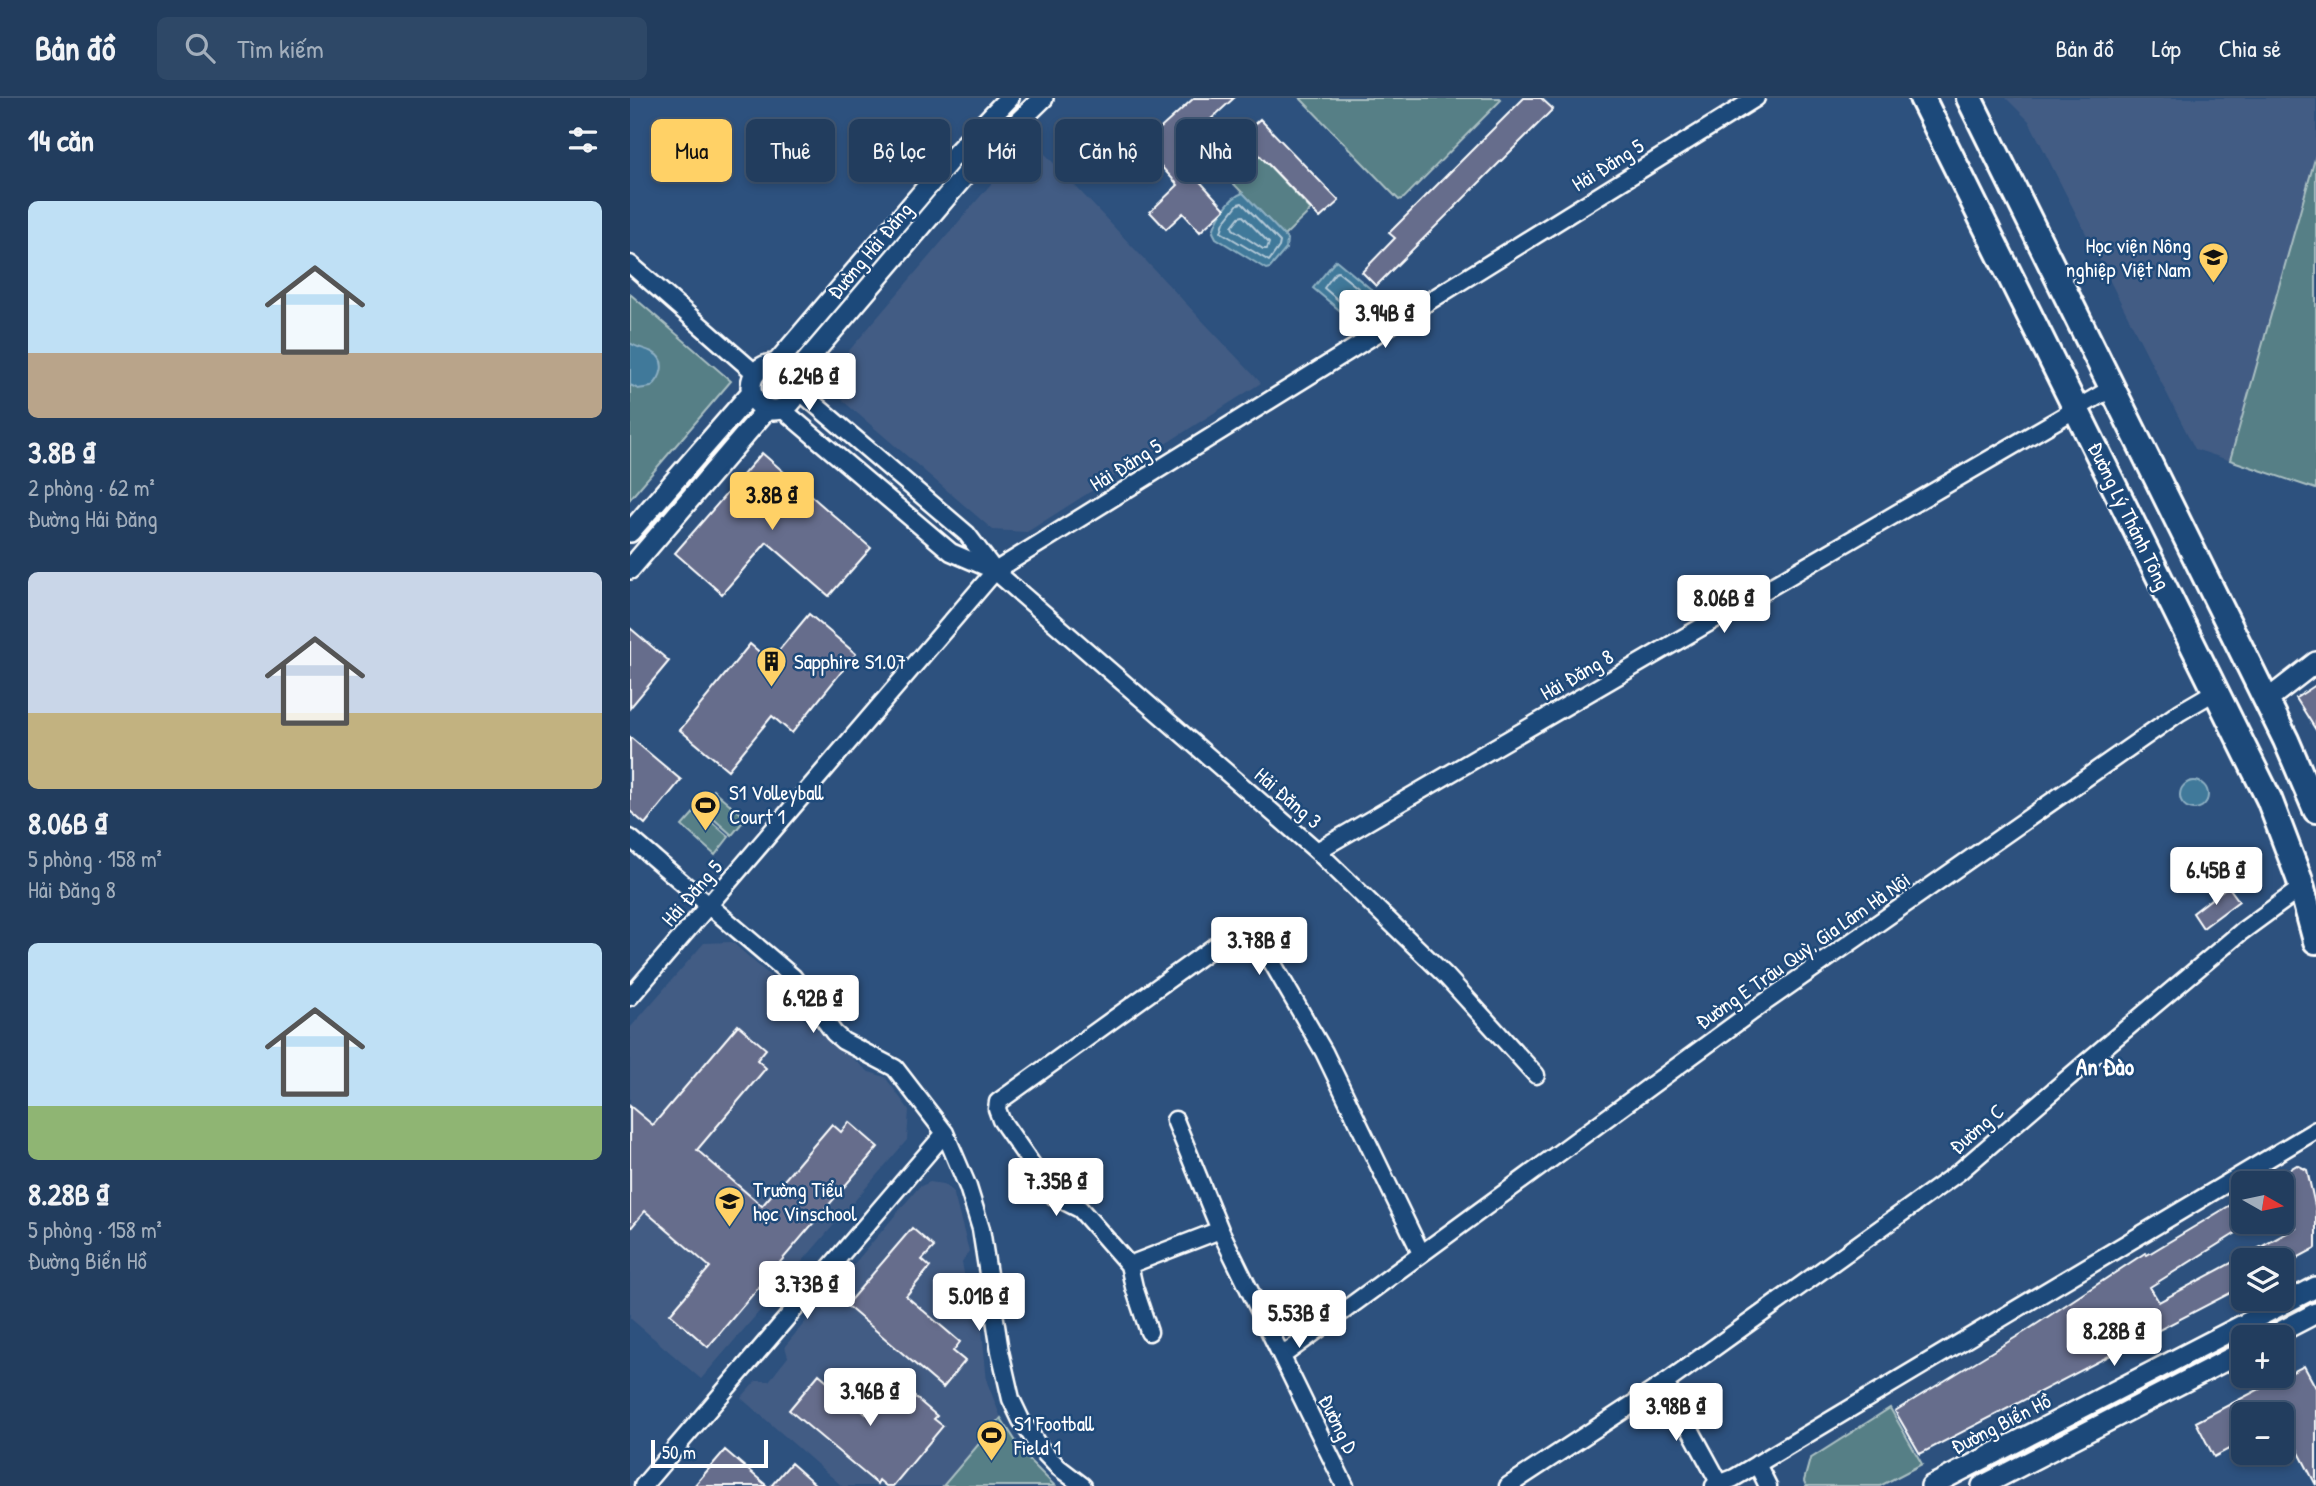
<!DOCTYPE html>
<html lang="vi">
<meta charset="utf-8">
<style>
body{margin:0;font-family:"Patrick Hand",sans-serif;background:#2e4867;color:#f1f3f6;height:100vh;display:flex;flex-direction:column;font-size:26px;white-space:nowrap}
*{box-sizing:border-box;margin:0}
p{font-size:23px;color:#a2aebc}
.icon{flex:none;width:38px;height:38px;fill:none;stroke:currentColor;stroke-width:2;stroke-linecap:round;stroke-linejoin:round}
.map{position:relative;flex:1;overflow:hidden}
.drawer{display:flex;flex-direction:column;background:#223d5e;width:630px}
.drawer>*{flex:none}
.guide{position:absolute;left:21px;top:21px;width:665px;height:63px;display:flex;gap:14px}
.needle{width:46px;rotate:99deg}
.tools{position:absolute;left:1601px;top:1073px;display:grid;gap:14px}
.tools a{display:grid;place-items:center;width:63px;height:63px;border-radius:10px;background:#223d5e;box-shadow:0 4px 10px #0003,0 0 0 2px #3f5673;font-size:35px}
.scale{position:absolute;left:21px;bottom:18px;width:117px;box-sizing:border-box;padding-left:7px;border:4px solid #fff;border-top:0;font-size:19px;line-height:24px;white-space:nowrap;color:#fff;-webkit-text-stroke:5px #1f4a7a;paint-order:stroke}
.price{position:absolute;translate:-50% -60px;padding:0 16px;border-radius:7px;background:#fff;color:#222;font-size:23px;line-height:46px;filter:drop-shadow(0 2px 4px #0008)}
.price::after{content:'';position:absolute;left:50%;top:42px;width:21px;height:16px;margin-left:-10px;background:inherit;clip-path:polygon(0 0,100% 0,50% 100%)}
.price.current{background:#ffd166;color:#111}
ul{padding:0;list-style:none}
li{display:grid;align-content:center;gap:14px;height:371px;padding:0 28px}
li span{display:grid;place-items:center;height:217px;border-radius:10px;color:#555}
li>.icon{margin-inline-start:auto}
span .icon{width:126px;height:126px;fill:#fffc;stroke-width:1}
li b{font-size:30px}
h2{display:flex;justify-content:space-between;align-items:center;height:84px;padding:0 28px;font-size:30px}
.chip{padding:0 24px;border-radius:10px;background:#223d5e;box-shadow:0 4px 10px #0003,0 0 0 2px #3f5673;font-size:24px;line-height:63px}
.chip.current{background:#ffd166;color:#111}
header{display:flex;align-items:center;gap:42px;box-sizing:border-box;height:98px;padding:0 35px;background:#223d5e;border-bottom:2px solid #3f5673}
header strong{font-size:33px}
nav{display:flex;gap:38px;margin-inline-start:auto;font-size:24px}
.search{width:490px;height:63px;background:#2e4867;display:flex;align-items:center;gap:18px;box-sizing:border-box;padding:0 24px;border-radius:10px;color:#a2aebc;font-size:26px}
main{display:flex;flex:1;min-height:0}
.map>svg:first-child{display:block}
.built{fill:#425c84}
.green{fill:#567f86;stroke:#aabfc2;stroke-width:2}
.water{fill:#41799a;stroke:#8dafc2;stroke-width:2}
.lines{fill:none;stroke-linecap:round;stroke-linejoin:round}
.shore{stroke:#b3c9d7;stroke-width:2}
.building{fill:#666d8c;stroke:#fff;stroke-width:2}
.minor-casing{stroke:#fff;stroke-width:21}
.tertiary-casing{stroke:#fff;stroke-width:24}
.primary-casing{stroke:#fff;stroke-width:30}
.minor{stroke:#1f4a7a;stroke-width:16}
.tertiary{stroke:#1f4a7a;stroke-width:19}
.primary{stroke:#1f4a7a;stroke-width:24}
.labels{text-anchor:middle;stroke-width:5;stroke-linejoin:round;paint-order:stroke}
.street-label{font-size:21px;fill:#fff;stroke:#1f4a7a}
.poi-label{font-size:21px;fill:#fff;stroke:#1f4a7a;text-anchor:start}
.neighbourhood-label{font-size:23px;font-weight:bold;fill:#fff;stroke:#1f4a7a}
</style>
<header>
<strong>Bản đồ</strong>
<div class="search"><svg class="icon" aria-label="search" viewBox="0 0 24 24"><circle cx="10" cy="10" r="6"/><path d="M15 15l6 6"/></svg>Tìm kiếm</div>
<nav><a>Bản đồ</a><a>Lớp</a><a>Chia sẻ</a></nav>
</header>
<main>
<section class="drawer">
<h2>14 căn<svg class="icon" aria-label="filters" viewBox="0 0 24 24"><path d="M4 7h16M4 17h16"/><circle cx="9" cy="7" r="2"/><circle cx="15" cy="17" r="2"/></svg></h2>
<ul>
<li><span style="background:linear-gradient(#bfe0f5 70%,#b9a48a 0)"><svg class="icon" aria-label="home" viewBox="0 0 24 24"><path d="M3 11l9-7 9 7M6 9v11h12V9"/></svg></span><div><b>3.8B ₫</b><p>2 phòng · 62 m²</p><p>Đường Hải Đăng</p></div></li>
<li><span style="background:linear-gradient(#c9d6e8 65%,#c2b280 0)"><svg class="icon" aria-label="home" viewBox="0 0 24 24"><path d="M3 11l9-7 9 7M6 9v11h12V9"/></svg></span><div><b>8.06B ₫</b><p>5 phòng · 158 m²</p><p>Hải Đăng 8</p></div></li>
<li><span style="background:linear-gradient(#bfe0f5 75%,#8fb573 0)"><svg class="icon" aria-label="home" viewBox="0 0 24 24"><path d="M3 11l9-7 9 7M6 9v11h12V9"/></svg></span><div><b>8.28B ₫</b><p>5 phòng · 158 m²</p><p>Đường Biển Hồ</p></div></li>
</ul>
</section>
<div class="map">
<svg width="1686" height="1388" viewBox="0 0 1686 1388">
<rect width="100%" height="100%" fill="#2d517e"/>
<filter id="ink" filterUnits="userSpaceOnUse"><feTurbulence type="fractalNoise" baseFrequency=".0143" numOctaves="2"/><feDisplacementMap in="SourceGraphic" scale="14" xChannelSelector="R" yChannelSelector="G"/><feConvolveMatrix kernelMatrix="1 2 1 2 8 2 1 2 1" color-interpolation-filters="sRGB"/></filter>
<g filter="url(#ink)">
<path class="built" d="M 1376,0 L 1686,0 L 1686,391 L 1565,351 L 1399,23 Z
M 400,40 L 631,285 L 397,434 L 363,432 L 213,303 L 206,268 Z
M 102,844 L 154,890 L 159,909 L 239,974 L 255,979 L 279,1012 L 277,1042 L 71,1281 L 0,1220 L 0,930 L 74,845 Z
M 300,1084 L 313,1086 L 323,1093 L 339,1153 L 332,1164 L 341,1215 L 351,1222 L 357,1284 L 371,1320 L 313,1388 L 212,1388 L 111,1300 L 126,1283 L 139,1283 L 158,1259 L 155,1248 L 289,1089 Z"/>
<path class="green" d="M 670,0 L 869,0 L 871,2 L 774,100 L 769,102 Z
M 1686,57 L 1686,391 L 1600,362 Z
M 630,58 L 681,112 L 654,138 L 603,85 Z
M 0,196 L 101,283 L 0,401 Z
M 83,692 L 116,720 L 102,737 L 69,708 Z
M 67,711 L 99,739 L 85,757 L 52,728 Z
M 1260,1310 L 1292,1366 L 1250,1388 L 1176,1388 L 1174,1383 L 1180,1361 Z
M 371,1320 L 396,1359 L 425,1388 L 313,1388 Z"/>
<path class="water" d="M 613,95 L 657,141 L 656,151 L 640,170 L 636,171 L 586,140 L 583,134 C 586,121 599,99 613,95 Z
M 706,162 L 749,198 L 726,226 L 683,190 Z
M 0,245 C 7,250 14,250 22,254 C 38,262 32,280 21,289 L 8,291 L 0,287 Z
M1550 697a14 14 0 1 1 28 0a14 14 0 1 1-28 0Z"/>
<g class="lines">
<path class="shore" d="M 612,105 L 650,144 L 649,149 L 639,163 L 591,134 L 594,124 L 608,106 Z
M 613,118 L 639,145 L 637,151 L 633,151 L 603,131 L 602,128 L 609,119 Z
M 708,174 L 738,198 L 726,215 L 722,214 L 694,190 L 705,175 Z"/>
</g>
<path class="building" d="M 564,0 L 604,0 L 544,55 L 595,111 L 570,134 L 553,115 L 536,131 L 520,114 L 548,87 L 512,47 Z
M 894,0 L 911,0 L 923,11 L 746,188 L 732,174 L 765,140 L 759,135 Z
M 630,21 L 709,103 L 690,120 L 611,38 Z
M 132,355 L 241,450 L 199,498 L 137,444 L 92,496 L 45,455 Z
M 179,516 L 226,556 L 162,635 L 142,618 L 98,672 L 50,632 L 120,546 L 140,563 Z
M 0,530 L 39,563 L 0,610 Z
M 1686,587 L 1686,632 L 1666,600 Z
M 0,639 L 51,682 L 15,726 L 0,713 Z
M 1598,788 L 1609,803 L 1573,830 L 1563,815 Z
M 108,927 L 136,951 L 127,962 L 136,970 L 67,1052 L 132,1108 L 202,1026 L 211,1034 L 219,1024 L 248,1049 L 78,1249 L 40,1216 L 80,1169 L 15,1113 L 0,1131 L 0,1008 L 23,1027 Z
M 1667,1067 L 1677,1072 L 1686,1112 L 1686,1150 L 1652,1168 L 1652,1162 L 1614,1162 L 1614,1188 L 1290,1356 L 1265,1313 L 1396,1233 L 1515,1155 L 1517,1157 L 1614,1099 L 1614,1130 L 1520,1189 L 1529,1204 L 1666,1130 L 1652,1107 L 1652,1085 L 1636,1085 Z
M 282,1130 L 304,1149 L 292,1162 L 300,1169 L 276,1198 L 330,1244 L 323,1253 L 335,1263 L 313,1290 L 216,1207 Z
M 1674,1268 L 1686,1290 L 1686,1387 L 1652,1322 L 1652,1316 L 1614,1316 L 1614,1343 L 1584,1359 L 1566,1324 Z
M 189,1276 L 236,1316 L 265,1282 L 307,1318 L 304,1321 L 313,1328 L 263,1388 L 256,1388 L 249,1382 L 247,1386 L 159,1312 Z
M 95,1352 L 137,1388 L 64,1388 Z
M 161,1365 L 187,1388 L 141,1388 Z"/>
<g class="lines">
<defs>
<path id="minor" d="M 0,166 L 125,275
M 167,291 L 337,436 L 365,473 L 687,753 L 816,878 L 906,977
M 152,311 L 321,454 L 363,472
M 0,740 L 163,879 L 204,935 L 213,943 L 265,970 L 315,1035 L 338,1089 L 351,1131 L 370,1253 L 381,1301 L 391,1322 L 410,1350 L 428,1369 L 453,1388
M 687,753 L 1482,290
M 0,899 L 365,473 L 1126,0
M 545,1022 L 590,1132 L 715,1388
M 499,1167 L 590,1132
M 519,1234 L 504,1189 L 499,1167 L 450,1111 L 424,1098 L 371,1022 L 367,1011 L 368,1004 L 592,843 C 604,835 611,831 625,835 L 694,954 L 791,1155
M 652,1258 L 1131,907 L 1550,614 L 1586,593
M 1035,1285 L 1090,1386
M 1127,1366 L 1138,1388
M 13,1388 L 315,1035
M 878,1388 L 1035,1285 L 1329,1074 L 1459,962 L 1611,834 L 1671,790
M 1084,1388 L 1104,1380 L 1686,1032"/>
<path id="tertiary" d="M121 289a23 23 0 1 1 46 0a23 23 0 1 1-46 0Z
M 146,266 L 320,62 L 379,0
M 164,278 L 341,70 L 413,0
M 0,434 L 121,295
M 0,471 L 137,311
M 1637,602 L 1686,564
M 1640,1239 L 1686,1215
M 1301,1388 L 1686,1189
M 1352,1388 L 1614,1253"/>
<path id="primary" d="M 1292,0 L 1639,701 L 1669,780 L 1686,843
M 1339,0 L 1656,642 L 1686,712"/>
</defs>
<use href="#minor" class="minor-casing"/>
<use href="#tertiary" class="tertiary-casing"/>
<use href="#primary" class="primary-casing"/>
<use href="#minor" class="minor"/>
<use href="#tertiary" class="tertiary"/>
<use href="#primary" class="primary"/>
</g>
</g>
<defs>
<symbol id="university-pin" viewBox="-11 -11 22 30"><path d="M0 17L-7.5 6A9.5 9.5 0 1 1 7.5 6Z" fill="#ffd166" stroke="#1f4a7a"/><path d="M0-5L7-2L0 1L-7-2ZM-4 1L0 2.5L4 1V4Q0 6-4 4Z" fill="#111"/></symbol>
<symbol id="building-pin" viewBox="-11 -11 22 30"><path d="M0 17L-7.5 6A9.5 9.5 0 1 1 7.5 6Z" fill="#ffd166" stroke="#1f4a7a"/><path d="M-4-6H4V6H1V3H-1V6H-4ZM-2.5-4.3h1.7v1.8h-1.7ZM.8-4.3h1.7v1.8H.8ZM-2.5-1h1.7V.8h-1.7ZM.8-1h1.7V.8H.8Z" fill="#111"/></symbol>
<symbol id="stadium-pin" viewBox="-11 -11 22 30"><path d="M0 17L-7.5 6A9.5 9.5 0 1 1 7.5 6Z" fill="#ffd166" stroke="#1f4a7a"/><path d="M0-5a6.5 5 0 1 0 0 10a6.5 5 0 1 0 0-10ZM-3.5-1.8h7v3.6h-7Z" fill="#111"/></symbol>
<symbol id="school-pin" viewBox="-11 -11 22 30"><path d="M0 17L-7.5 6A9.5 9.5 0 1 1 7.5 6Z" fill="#ffd166" stroke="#1f4a7a"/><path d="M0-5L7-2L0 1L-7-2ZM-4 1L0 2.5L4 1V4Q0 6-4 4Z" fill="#111"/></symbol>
</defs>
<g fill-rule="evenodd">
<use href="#university-pin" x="1566" y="142" width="35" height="47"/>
<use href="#building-pin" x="124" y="546" width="35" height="47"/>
<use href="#stadium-pin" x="58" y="690" width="35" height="47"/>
<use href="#school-pin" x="82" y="1086" width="35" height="47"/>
<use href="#stadium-pin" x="344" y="1320" width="35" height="47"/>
</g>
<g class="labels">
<g class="street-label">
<text transform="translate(978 67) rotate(-32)" y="7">Hải Đăng 5</text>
<text transform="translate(240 153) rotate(-50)" y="7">Đường Hải Đăng</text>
<text transform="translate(496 367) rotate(-32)" y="7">Hải Đăng 5</text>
<text transform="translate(1499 418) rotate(64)" y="7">Đường Lý Thánh Tông</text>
<text transform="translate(947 577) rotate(-30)" y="7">Hải Đăng 8</text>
<text transform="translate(658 700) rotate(41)" y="7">Hải Đăng 3</text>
<text transform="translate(62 795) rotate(-49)" y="7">Hải Đăng 5</text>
<text transform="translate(1173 853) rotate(-35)" y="7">Đường E Trâu Quỳ, Gia Lâm Hà Nội</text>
<text transform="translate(1347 1031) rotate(-41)" y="7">Đường C</text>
<text transform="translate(708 1326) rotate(64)" y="7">Đường D</text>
<text transform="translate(1371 1326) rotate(-27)" y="7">Đường Biển Hồ</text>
</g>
<g class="poi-label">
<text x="1561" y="155" text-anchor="end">Học viện Nông<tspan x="1561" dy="24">nghiệp Việt Nam</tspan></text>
<text x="164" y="571">Sapphire S1.07</text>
<text x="99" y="702">S1 Volleyball<tspan x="99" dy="24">Court 1</tspan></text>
<text x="123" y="1099">Trường Tiểu<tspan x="123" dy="24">học Vinschool</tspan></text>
<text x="384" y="1333">S1 Football<tspan x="384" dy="24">Field 1</tspan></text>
</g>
<g class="neighbourhood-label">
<text x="1475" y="977">An Đào</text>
</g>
</g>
</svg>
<div class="tools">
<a><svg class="needle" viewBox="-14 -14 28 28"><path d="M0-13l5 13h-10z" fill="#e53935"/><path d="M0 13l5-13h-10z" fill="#a2aebc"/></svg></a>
<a><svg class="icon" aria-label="layers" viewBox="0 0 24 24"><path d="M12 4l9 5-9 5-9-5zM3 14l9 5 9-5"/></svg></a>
<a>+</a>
<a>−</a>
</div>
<div class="scale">50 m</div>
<b class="price" style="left:755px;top:252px">3.94B ₫</b>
<b class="price" style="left:179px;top:315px">6.24B ₫</b>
<b class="price current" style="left:142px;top:434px">3.8B ₫</b>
<b class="price" style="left:1094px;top:537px">8.06B ₫</b>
<b class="price" style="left:1586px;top:809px">6.45B ₫</b>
<b class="price" style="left:629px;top:879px">3.78B ₫</b>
<b class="price" style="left:183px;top:937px">6.92B ₫</b>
<b class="price" style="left:426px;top:1120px">7.35B ₫</b>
<b class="price" style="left:177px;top:1223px">3.73B ₫</b>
<b class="price" style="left:349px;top:1235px">5.01B ₫</b>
<b class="price" style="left:669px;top:1252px">5.53B ₫</b>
<b class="price" style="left:1484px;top:1270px">8.28B ₫</b>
<b class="price" style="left:240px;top:1330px">3.96B ₫</b>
<b class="price" style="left:1046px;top:1345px">3.98B ₫</b>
<div class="guide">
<a class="chip current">Mua</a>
<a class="chip">Thuê</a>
<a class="chip">Bộ lọc</a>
<a class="chip">Mới</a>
<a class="chip">Căn hộ</a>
<a class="chip">Nhà</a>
</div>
</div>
</main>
